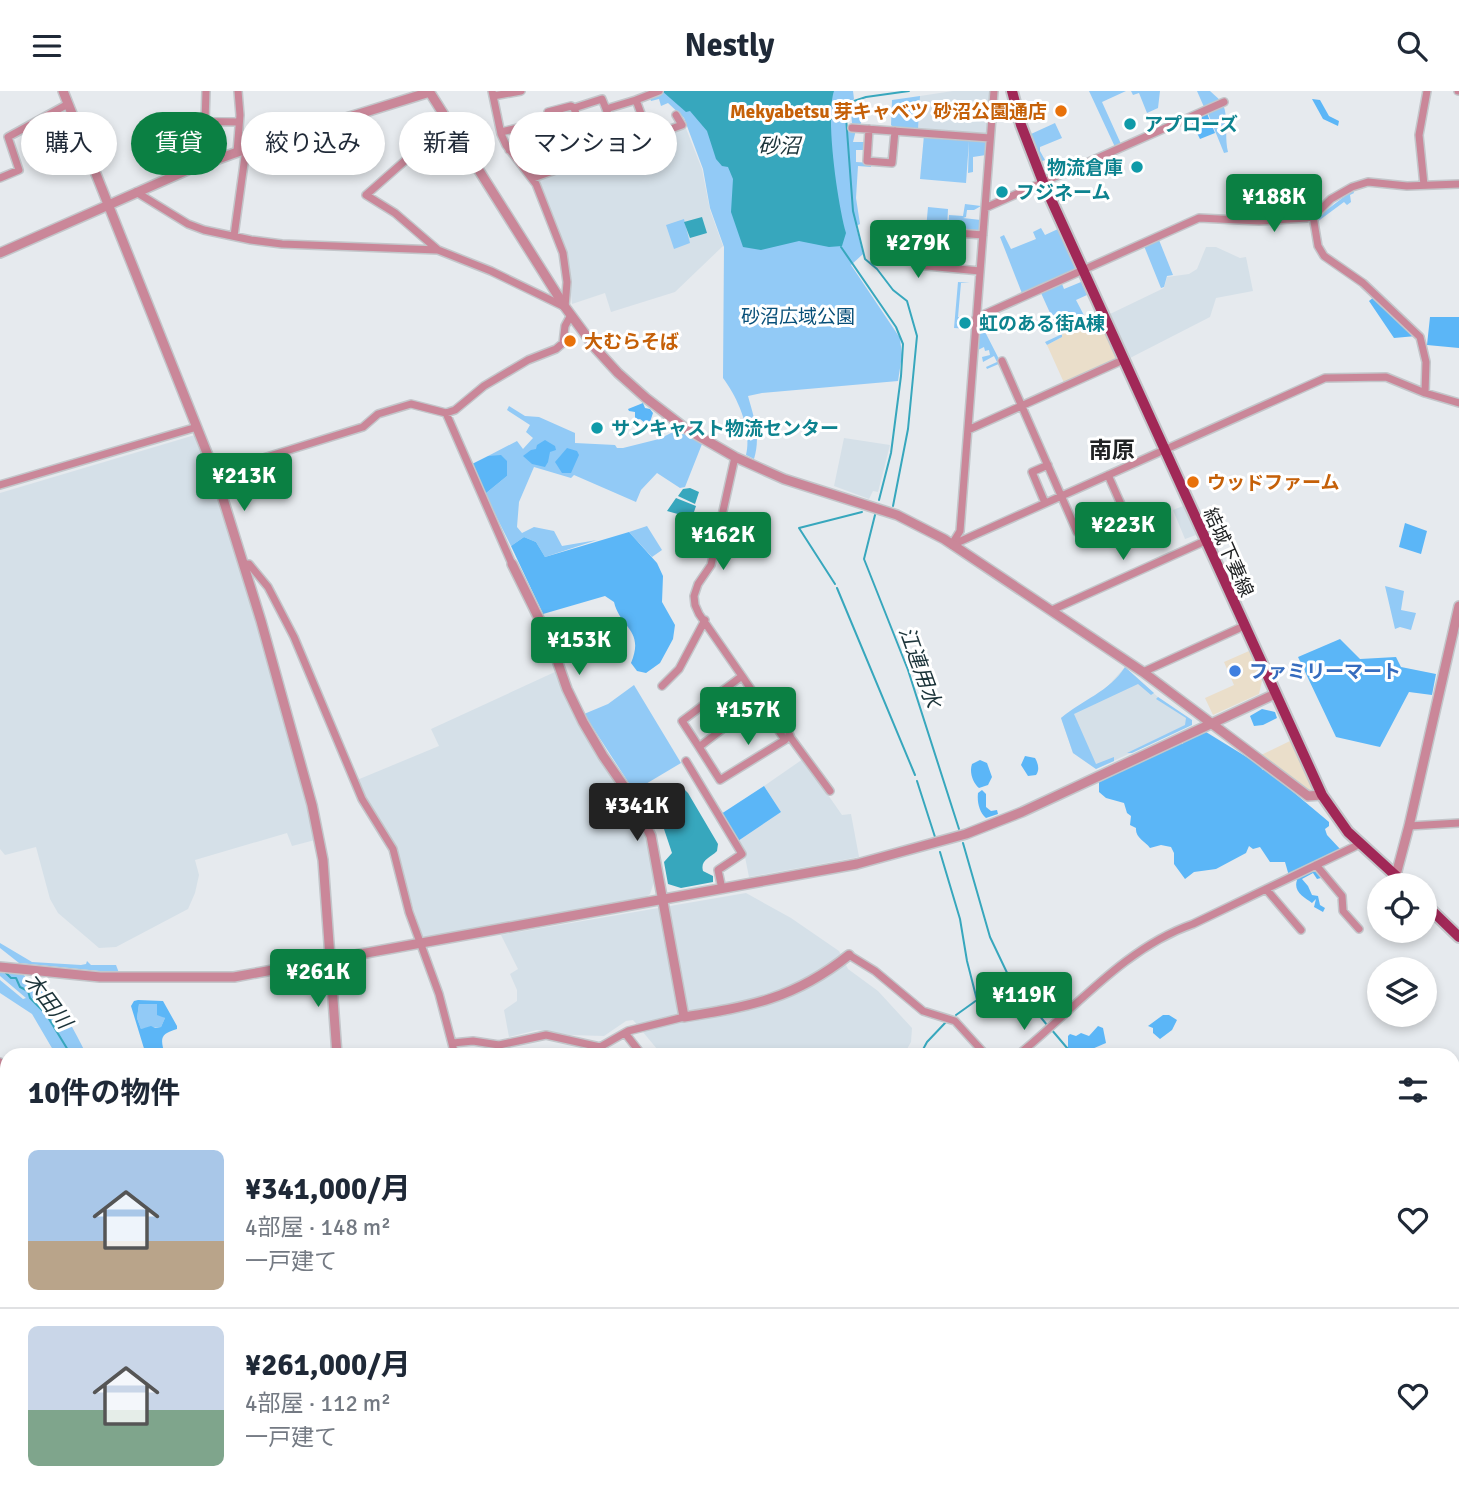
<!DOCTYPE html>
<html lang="ja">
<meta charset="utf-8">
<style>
body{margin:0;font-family:Signika,"Noto Sans JP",sans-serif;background:#f2f2f3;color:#1f2937;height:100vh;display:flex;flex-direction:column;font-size:26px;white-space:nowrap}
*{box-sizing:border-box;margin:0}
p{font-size:23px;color:#747a83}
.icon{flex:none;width:38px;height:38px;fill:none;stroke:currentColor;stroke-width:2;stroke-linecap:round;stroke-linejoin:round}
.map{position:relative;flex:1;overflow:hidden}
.side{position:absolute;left:0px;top:957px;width:1460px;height:450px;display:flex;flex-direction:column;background:#fff;border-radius:21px 21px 0 0;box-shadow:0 4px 10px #0003}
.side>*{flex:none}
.top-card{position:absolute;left:21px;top:21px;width:700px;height:63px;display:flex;gap:14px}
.controls{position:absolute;left:1367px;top:782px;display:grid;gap:14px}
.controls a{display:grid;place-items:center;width:70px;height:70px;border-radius:50%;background:#fff;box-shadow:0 4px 10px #0003;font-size:35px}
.price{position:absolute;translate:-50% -60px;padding:0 16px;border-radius:7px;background:#0b8043;color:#fff;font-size:23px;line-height:46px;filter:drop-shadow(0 2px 4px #0008)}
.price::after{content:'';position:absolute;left:50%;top:42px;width:21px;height:16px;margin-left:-10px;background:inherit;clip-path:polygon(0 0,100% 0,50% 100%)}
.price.current{background:#222;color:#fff}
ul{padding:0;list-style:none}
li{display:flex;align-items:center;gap:21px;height:175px;padding:0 28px}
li+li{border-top:2px solid #e0e1e3}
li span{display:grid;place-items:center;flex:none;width:196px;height:140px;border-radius:10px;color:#555}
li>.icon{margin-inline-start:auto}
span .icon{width:84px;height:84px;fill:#fffc;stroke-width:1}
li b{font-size:30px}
h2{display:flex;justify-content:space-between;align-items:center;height:84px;padding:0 28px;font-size:30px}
.chip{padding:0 24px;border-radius:32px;background:#fff;box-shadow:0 4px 10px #0003;font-size:24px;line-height:63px}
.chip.current{background:#0b8043;color:#fff}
header{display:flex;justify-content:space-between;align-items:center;height:91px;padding:0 28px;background:#fff;font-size:32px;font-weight:700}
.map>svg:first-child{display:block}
.commercial{fill:#eadeca}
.built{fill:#d5e0e8}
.green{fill:#92caf6}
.forest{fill:#5bb6f7;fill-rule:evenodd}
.water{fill:#37a7bd}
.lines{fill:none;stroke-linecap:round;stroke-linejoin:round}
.stream{stroke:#37a7bd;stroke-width:2}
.minor-casing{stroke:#c3c6ca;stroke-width:10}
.tertiary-casing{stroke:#c3c6ca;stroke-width:12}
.primary-casing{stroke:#c3c6ca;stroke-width:14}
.minor{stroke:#ca8799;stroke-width:7}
.tertiary{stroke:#ca8799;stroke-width:9}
.primary{stroke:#a12857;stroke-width:10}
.food-dot{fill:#e8710a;stroke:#fff;stroke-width:2.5}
.culture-dot{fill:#0f9aa8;stroke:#fff;stroke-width:2.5}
.shop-dot{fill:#3f7fe0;stroke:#fff;stroke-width:2.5}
.labels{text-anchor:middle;stroke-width:6;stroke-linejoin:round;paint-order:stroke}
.food-label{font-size:19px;font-weight:bold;fill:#c56008;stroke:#fff;text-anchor:start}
.culture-label{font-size:19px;font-weight:bold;fill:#0d838f;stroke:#fff;text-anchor:start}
.park-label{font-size:19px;fill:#074f79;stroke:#fff}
.street-label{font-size:19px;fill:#212324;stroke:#fff}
.shop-label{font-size:19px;font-weight:bold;fill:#366cbe;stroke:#fff;text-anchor:start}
.water-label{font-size:21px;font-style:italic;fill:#1b3339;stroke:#fff}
.quarter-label{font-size:23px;font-weight:bold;fill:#212324;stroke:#fff}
</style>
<header><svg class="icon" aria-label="menu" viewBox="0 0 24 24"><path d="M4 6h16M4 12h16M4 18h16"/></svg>Nestly<svg class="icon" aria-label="search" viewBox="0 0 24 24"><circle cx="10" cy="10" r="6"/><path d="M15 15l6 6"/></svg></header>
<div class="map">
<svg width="1459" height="1406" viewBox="0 0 1459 1406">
<rect width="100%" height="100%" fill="#e6eaee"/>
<path class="commercial" d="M 1099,227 L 1118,270 L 1065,294 L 1047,254 L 1062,246 L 1062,243 Z
M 1249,560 L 1262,590 L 1259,603 L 1213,624 L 1205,607 L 1234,594 L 1224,571 Z
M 1290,650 L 1311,694 L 1311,699 L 1304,699 L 1261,664 Z"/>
<path class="built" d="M 953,0 L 992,0 L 987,44 L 918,39 L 920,5 Z
M 685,35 L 702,78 L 710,119 L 723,155 L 675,201 L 611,221 L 605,202 L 572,213 L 568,178 L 537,88 Z
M 1206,156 L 1216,156 L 1240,167 L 1246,166 L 1253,200 L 1216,207 L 1210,226 L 1130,267 L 1110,223 L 1164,197 L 1167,186 L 1189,183 L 1197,178 Z
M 195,344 L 226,426 L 250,508 L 312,732 L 315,749 L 292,755 L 287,742 L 195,769 L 199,784 L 195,802 L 188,818 L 116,856 L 99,857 L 58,822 L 50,808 L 36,756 L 5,764 L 0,758 L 0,402 Z
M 844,347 L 890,354 L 878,401 L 873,400 L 869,408 L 834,395 Z
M 1183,415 L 1196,444 L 1185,448 L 1173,419 Z
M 1125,576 L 1158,606 L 1188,627 L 1187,636 L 1096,678 L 1073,662 L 1061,627 L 1107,596 Z
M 557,580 L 580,635 L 637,724 L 647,753 L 654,791 L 650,803 L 639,811 L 424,846 L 422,844 L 402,782 L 398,763 L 363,703 L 357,689 L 439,655 L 431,638 Z
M 803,668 L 842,724 L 851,723 L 859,766 L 749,786 L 744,761 L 738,750 L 781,721 L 764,695 Z
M 746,802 L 791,827 L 839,860 L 848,878 L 878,900 L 912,937 L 911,951 L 904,963 L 662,964 L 633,929 L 626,930 L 604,945 L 570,944 L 537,939 L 509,946 L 504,919 L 517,910 L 517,899 L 510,883 L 518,878 L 501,844 Z"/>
<path class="green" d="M 657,0 L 853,0 L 854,8 C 841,22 847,36 848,54 L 848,38 L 856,39 L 853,51 L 866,51 L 865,59 L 856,59 L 856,71 L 871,72 L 871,76 L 858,75 L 856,107 L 860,133 L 856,135 L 863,163 L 851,174 L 900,247 L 902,264 L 898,290 L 762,302 L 748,305 C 754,327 761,345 754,368 L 746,364 C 752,339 738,307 723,287 L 724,156 L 710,117 L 703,78 L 684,27 L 668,12 L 661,15 L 659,8 L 651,10 L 649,5 L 660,5 Z
M 1089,0 L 1126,0 L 1102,11 L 1121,53 L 1115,56 Z
M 1131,0 L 1160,0 L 1158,17 L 1147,22 L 1139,2 L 1133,4 Z
M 1197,0 L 1210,0 L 1221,10 L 1204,16 Z
M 920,5 L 918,39 L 894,37 L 891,34 L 892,9 Z
M 862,13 L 865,30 L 861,31 L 860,36 L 852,33 L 851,17 Z
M 1223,13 C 1229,28 1224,45 1228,61 L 1224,62 L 1207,20 Z
M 1055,32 L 1062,47 L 1040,56 L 1040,60 L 1045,69 L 1040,71 L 1031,43 Z
M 924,44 L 987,47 L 986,64 L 973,66 L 973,81 L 968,82 L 969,50 L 966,92 L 920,88 Z
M 582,45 L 585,55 L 571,59 L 569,54 L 570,63 L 534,69 L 533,74 L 529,76 L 530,78 L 525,73 L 531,69 L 521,69 L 514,59 L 567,46 L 568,50 Z
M 1353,99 L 1354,102 L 1350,104 L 1351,111 L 1347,114 L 1344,111 L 1317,131 L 1316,127 Z
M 965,113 L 981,115 L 974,119 L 967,119 L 966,126 L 963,127 L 981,129 L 980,142 L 948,140 L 949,124 L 963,125 Z
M 928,116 L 948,118 L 947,139 L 926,138 Z
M 684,128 L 690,152 L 674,158 L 666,134 Z
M 1041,137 L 1045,144 L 1058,138 L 1078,181 L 1023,205 L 1000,146 L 1004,144 L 1011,158 L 1036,148 L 1033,141 Z
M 1159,149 L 1173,184 L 1167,185 L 1164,196 L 1161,197 L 1144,155 Z
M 958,191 L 970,192 L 961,192 L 958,226 L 974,228 L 971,238 L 954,237 Z
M 1081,191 L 1087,204 L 1076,209 L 1088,232 L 1062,243 L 1062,246 L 1047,254 L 1045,251 L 1060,244 L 1041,202 L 1062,193 L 1064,198 Z
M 979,229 L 1001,272 L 987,278 L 986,276 L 997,271 L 994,265 L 983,271 L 982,266 L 990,264 L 989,259 L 985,260 L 984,256 L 976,260 Z
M 509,315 L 525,325 L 539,326 L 575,342 L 575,352 L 615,354 L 617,357 L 623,357 L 659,348 L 679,338 L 702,353 L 685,396 L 680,397 L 657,382 L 641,399 L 636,411 L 574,384 L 571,387 L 534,376 L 519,411 L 517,436 L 522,442 L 534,436 L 554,440 L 562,455 L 597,449 L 545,466 L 536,451 L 524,446 L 511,455 L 485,403 L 507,385 L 501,365 L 488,365 L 517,350 L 523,358 L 533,347 L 526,341 L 530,334 L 507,319 Z
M 647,435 L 662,459 L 652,466 L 629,441 Z
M 1385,495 L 1404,500 L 1401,519 L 1416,522 L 1411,539 L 1400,536 L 1395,538 Z
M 1125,576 L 1154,602 L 1151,604 L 1138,593 L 1074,623 L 1096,673 L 1114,666 L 1114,670 L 1096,678 L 1073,662 L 1061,627 C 1082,609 1109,601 1125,576 Z
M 634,594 L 681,672 L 634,700 L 584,623 L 608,613 Z
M 1158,606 L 1192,629 L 1192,634 L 1132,662 L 1127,662 L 1185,634 L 1186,627 L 1156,608 Z
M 0,852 L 32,871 L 81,874 L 86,873 L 87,870 L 91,874 L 116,874 L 119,882 L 19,872 L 0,857 Z
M 0,881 L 24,884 L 34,899 L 33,893 L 36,892 C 58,902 75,943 87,964 L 56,964 L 32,923 L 0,902 L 0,889 L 23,908 L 26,907 L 0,885 Z
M 139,913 L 157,913 L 160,924 L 165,927 L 161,936 L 141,938 L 137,927 Z
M 75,1400 L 123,1400 L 124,1406 L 79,1406 Z"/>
<path class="forest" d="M 1312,8 L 1320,9 L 1329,25 L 1339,30 L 1338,35 L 1323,28 Z
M 1206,20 L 1215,42 L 1200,48 L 1190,28 Z
M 1374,206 L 1416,245 L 1394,247 L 1369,210 Z
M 1430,226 L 1459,226 L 1459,257 L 1427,254 Z
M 643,312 L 645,317 L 650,318 L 653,322 L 650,331 L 645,332 L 640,328 L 635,329 L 635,321 L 629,320 L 628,318 Z
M 545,349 L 555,355 L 556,359 L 550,361 L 548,371 L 545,376 L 532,373 L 523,365 L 531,359 L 536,358 L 537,354 Z
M 567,357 L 577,360 L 579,364 L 571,382 L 562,382 L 555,371 Z
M 501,364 L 507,370 L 507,385 L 485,403 L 472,373 L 488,365 Z
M 1405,432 L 1427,440 L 1421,463 L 1399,456 Z
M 629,441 L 657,472 L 663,485 L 662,511 L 675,534 L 673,548 L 660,572 L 646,582 L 637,580 L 631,572 C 645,539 620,537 614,511 L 605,505 L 543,523 L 511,455 L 524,446 L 536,451 L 545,466 Z
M 1340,548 L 1360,568 L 1396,566 L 1401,576 L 1436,583 L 1432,604 L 1409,601 L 1380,656 L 1336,646 L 1298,566 Z
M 1262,618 L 1275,621 L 1277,627 L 1263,634 L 1254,635 L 1250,625 Z
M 1206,641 L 1258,673 L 1263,679 L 1267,679 L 1329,731 L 1329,735 L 1325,738 L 1327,744 L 1341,759 L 1322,772 L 1321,787 L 1317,788 L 1313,782 L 1302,788 L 1308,795 L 1312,804 L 1318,805 L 1320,814 L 1325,817 L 1323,821 L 1314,816 L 1316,808 L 1312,812 C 1304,806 1293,801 1297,789 L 1289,785 L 1285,771 L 1270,771 L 1260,756 L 1253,758 L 1249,755 L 1246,762 L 1216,778 L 1194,781 L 1185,788 L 1174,773 L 1174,762 L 1171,756 L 1161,754 L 1150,757 C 1145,750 1135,747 1136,737 L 1130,734 L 1131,725 L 1127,722 L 1124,712 L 1106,707 L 1099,701 L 1099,689 L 1138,669 L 1150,667 L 1151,664 L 1160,662 L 1161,658 L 1177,652 L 1183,653 L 1182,650 Z
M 1025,665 L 1035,667 C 1038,672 1040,679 1036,684 L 1028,685 L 1021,674 Z
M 980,669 L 987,672 L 992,686 L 988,694 L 979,697 C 973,692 969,681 972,673 Z
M 764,695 L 781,721 L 738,750 L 721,723 Z
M 982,699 L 986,703 L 986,716 L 991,720 L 997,719 L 998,723 L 986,727 C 979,721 977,711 978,702 Z
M 138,909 L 163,910 L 177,935 L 177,938 C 160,943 160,947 165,964 L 146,964 L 131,915 L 134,910 ZM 139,913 L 157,913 L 157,924 L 165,927 L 161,936 L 155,937 L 151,935 L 141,938 L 137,927 Z
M 1163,924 L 1169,924 L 1177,929 L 1172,939 L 1160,948 L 1153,942 L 1153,937 L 1148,935 Z
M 1098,935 L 1103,937 L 1106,952 C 1097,955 1083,964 1076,964 L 1074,960 L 1070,962 L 1068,960 L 1068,945 L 1070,943 L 1076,945 L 1081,942 L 1089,945 Z
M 3,1317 L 7,1331 L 7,1400 L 49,1400 L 51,1406 L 0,1406 L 0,1318 Z
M 1065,1400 L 1094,1400 L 1094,1406 L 1062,1406 Z"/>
<path class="water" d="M 662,0 L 834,0 C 825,27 838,114 846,142 L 842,155 L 829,156 L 799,150 L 761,159 L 743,156 L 731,121 L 733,88 L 728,76 L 722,75 L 716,68 L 707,40 L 690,20 L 686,21 Z
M 702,126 L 707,142 L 690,147 L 684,131 Z
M 690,397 L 699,401 L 695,413 L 678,405 L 683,398 Z
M 676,407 L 696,415 L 692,427 L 667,420 Z
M 676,696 L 682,696 L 688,702 L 718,753 L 717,760 C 710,767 700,769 703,780 L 713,785 L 713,791 L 681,797 L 668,793 L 664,771 L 672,762 L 656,714 L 659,708 Z"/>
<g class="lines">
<path class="stream" d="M 846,26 L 853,120 L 865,168 L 877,178 L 893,199 L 907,210 L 917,245 L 908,338 L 893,415
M 844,27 L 846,26 L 847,17 L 854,10 L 866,6 L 909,0
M 832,28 L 836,28
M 841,156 L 896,236 L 903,253 L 901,285 L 891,362 L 879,409
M 875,424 L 864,468 L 908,579 L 959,738
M 835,493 L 799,437 L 862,421
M 837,497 L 915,684
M 917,690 L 935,746
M 963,752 L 990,846 L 1010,888 L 1047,934
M 940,761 L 960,828 L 967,870 L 977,909 L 956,924
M 5,881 L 11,887 L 16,887 L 20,896 L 28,900 L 30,907 L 46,923 L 71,964
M 1051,938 L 1073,964
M 920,964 L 927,951 L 946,931
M 201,1400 L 202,1406
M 648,1400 L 653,1406
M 1388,1400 L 1392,1406"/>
<defs>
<path id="minor" d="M 1458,0 L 1459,0
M 493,5 L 521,0
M 574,17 L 591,66
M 550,29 L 548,21 L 571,15 L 574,17 L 602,8 L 606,18
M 177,30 L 239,31
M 205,31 L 206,0
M 852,37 L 990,47
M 869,38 L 867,70 L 892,72 L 895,40
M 501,41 L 562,26
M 649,45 L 636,9 L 659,0
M 620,56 L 606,18 L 636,9
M 509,59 L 561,45
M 237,61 L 240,24 L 238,0
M 0,87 L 19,79 L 8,46 L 68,13
M 533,87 L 682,34 L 676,24
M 1424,94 L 1419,44 L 1427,0
M 136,101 L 188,133 L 204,139 L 251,149 L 282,153 L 438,159 L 491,180 L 565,216 L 567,191 L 563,162 L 536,93 L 506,54 L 501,43 L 492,0
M 985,117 L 1224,11
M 1313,125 L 1318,155 L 1324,165 L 1363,192 L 1420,246 L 1426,271 L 1425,302
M 234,145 L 246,58
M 438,159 L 395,122 L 366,104 L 449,31
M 980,180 L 916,174 L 918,139 L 983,144
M 976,227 L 1199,127 L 1259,130 L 1307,127 L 1319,120 L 1331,108 L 1352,96 L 1368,91 L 1407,95 L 1459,93
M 1002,270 L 1077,441
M 446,322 L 512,473
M 968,339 L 1123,269
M 735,366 L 711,474 L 698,493 L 694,505 L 695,514 L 699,523 L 742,585
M 215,382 L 363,336 L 378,323 L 411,313 L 446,322 L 455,319 L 484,295 L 528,269 L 556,258 L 563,252 L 565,235 L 571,224
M 1108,384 L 1128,429
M 0,394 L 197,336
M 1045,412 L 1032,381 L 1048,374
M 952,453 L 960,440 L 994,0
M 952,454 L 1325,287 L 1386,286 L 1425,302 L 1459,312
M 245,473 L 249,473 L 268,496 L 294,546 L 362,708 L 393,758 L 409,821 L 439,903 L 455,964
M 1052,519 L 1205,450
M 1143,581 L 1244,535
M 742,585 L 759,610 L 699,656 L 682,630 Z
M 662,595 L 679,578 L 705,529
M 776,636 L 786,635 L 791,647 L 830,700
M 699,656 L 720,689 L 785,649 L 759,610
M 686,670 L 742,763 L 718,779 L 722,798
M 1409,735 L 1459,732
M 1316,774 L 1342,805 L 1343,820 L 1359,838
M 1266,798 L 1301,839
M 849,864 L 875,880 L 923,920 L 955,930 L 986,964
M 625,942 L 642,964
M 453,952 L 473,950 L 499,954 L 546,944 L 600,956 L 628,940 L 684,926
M 1018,964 C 1074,919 1124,857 1193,833 L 1360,753
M 0,971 L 7,975
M 0,1193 L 7,1210
M 0,1314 L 7,1312
M 125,1400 L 126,1406
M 546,1400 L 548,1406
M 950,1400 L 951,1406
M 1205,1400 L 1208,1406
M 1259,1400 L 1265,1406
M 312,1406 L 312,1400
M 385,1406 L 395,1400
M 723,1406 L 728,1400
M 969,1406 L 990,1400"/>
<path id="tertiary" d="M 63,0 L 215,382 L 261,530 L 312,714 L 323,769 L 337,964
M 429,0 L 565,216 L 596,258 L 618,282 L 646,307 L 685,337 L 735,366 L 784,388 L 897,424 L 944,448 L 1143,581 L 1308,705 L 1322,704
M 0,162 L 190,78 L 246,58 L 430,1
M 512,473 L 551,552 L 567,598 L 583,631 L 603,665 L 632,707 L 651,745 L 684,926 C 751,915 794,908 849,864
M 1394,784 L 1397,780 L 1409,735 L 1459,515
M 0,876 L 100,886 L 234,886 L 857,773 L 966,743 L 1022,721 L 1275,603
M 1452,1130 L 1459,1126
M 364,1400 L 368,1406"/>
<path id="primary" d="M 1012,0 L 1021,34 L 1043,91 L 1322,704 L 1348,741 L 1406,794
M 1424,812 L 1459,846"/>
</defs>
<use href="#minor" class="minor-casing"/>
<use href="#tertiary" class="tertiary-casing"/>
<use href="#primary" class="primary-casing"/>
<use href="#minor" class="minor"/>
<use href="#tertiary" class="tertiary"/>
<use href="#primary" class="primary"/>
</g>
<g class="food-dot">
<circle cx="1061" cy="20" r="7"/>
<circle cx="570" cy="250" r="7"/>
<circle cx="1193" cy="391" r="7"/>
</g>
<g class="culture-dot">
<circle cx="1130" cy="33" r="7"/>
<circle cx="1137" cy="76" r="7"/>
<circle cx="1002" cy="101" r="7"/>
<circle cx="965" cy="232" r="7"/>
<circle cx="597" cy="337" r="7"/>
</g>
<circle class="shop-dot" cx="1235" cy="580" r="7"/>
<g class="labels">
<g class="food-label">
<text x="1047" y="27" text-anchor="end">Mekyabetsu 芽キャベツ 砂沼公園通店</text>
<text x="584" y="257">大むらそば</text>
<text x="1207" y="398">ウッドファーム</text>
</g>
<g class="culture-label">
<text x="1144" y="40">アプローズ</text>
<text x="1123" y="83" text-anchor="end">物流倉庫</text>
<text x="1016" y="108">フジネーム</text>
<text x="979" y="239">虹のある街A棟</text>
<text x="611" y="344">サンキャスト物流センター</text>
</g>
<g class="park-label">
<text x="798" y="232">砂沼広域公園</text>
</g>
<g class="street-label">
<text transform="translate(1229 461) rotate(66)" y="7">結城下妻線</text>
</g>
<g class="shop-label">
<text x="1249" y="587">ファミリーマート</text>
</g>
<g class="water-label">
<text x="779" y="62">砂沼</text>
<text transform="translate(920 576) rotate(70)" y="7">江連用水</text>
<text transform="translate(48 910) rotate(53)" y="7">木田川</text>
</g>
<g class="quarter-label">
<text x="1112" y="367">南原</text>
</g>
</g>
</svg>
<div class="controls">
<a><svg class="icon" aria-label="locate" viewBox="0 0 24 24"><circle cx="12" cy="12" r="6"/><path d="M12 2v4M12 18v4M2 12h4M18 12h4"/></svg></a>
<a><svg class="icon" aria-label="layers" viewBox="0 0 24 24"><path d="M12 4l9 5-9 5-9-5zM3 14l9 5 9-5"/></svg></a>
</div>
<b class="price" style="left:1274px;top:143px">¥188K</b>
<b class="price" style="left:918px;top:189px">¥279K</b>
<b class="price" style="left:244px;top:422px">¥213K</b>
<b class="price" style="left:1123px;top:471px">¥223K</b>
<b class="price" style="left:723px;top:481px">¥162K</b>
<b class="price" style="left:579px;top:586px">¥153K</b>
<b class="price" style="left:748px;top:656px">¥157K</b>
<b class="price current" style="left:637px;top:752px">¥341K</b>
<b class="price" style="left:318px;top:918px">¥261K</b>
<b class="price" style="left:1024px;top:941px">¥119K</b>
<div class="top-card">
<a class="chip">購入</a>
<a class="chip current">賃貸</a>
<a class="chip">絞り込み</a>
<a class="chip">新着</a>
<a class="chip">マンション</a>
</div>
<section class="side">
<h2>10件の物件<svg class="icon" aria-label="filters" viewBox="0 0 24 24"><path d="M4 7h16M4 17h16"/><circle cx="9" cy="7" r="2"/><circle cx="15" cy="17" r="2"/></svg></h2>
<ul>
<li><span style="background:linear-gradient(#a9c7e8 65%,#b9a48a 0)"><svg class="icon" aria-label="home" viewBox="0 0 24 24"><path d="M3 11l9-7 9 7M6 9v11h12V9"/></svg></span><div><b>¥341,000/月</b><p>4部屋 · 148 m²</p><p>一戸建て</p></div><svg class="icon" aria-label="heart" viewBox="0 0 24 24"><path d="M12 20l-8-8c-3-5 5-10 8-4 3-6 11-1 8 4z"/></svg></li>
<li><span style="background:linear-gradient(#c9d6e8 60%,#7fa58c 0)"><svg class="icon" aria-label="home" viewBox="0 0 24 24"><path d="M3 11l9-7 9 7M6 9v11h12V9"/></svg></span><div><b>¥261,000/月</b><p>4部屋 · 112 m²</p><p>一戸建て</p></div><svg class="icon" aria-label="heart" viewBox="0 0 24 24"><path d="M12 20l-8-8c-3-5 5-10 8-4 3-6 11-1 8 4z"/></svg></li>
</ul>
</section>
</div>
